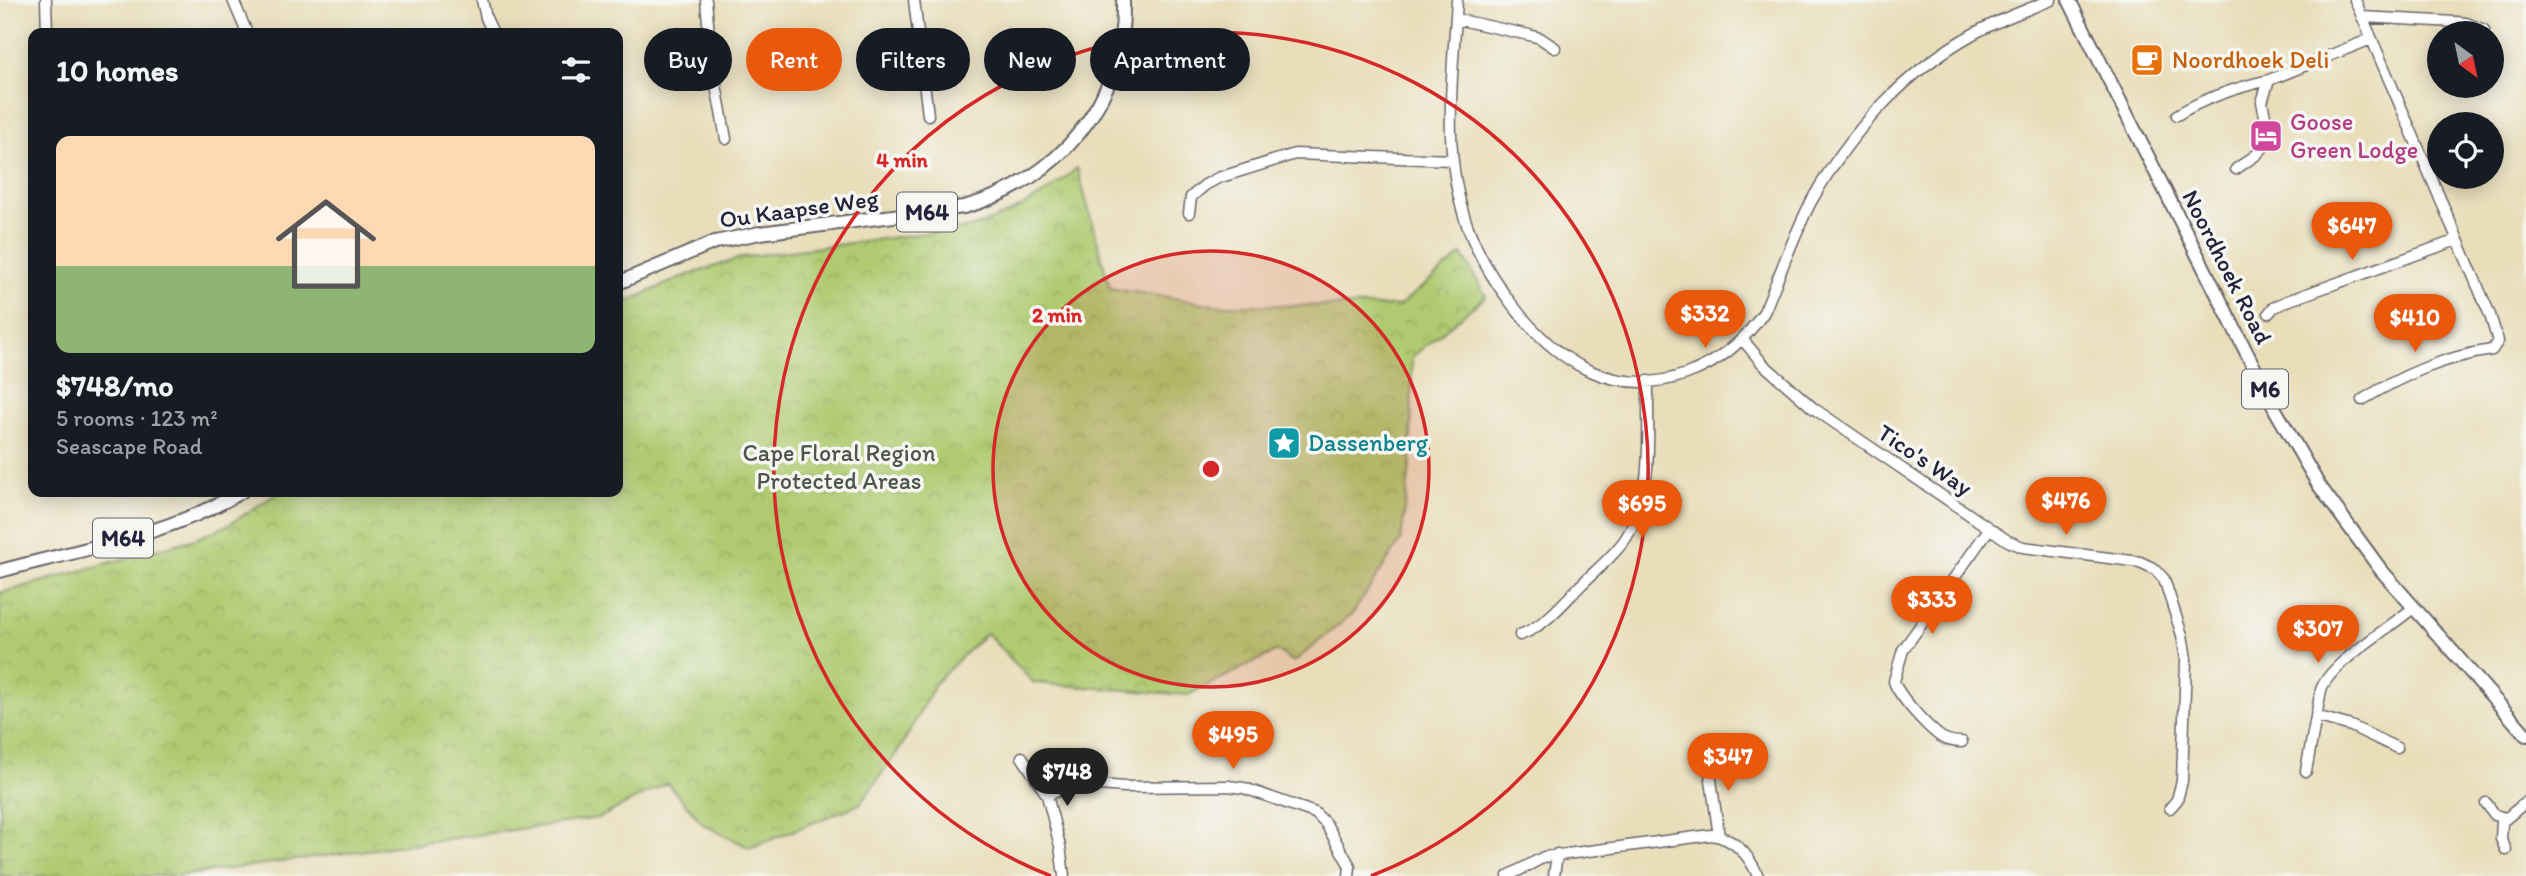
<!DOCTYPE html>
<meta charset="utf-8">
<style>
body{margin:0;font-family:Itim,sans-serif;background:#20242c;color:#f1f3f6;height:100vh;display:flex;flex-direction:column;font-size:26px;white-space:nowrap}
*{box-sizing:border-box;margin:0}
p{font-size:23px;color:#9ea1a6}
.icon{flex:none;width:38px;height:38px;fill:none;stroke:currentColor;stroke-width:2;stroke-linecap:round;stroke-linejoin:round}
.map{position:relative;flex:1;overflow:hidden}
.sheet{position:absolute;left:28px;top:28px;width:595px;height:469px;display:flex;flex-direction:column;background:#171b24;border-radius:14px;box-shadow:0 4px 18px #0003}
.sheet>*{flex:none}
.banner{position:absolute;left:644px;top:28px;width:665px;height:63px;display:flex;gap:14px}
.needle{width:46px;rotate:147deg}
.tools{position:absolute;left:2427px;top:21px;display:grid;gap:14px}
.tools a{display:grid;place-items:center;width:77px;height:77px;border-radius:50%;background:#171b24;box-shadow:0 4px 18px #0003;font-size:35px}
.price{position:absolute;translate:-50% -60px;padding:0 16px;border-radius:24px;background:#ea580c;color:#fff;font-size:23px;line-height:46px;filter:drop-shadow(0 2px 4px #0008)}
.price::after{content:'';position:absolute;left:50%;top:42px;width:21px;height:16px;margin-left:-10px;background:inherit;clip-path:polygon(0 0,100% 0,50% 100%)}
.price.current{background:#222;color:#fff}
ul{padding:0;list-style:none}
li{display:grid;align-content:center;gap:14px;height:371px;padding:0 28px}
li+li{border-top:2px solid #363941}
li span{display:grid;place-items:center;height:217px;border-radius:14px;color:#555}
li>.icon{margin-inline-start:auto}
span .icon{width:126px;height:126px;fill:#fffc;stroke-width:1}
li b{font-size:30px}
h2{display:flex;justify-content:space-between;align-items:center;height:84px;padding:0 28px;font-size:30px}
.pill{padding:0 24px;border-radius:32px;background:#171b24;box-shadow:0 4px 18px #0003;font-size:24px;line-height:63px}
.pill.current{background:#ea580c;color:#fff}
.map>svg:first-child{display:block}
.park{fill:url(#park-crowns);stroke:#687656;stroke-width:2}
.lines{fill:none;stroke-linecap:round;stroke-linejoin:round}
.minor-casing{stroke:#686467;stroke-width:13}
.major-casing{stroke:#686467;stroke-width:16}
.minor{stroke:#fff;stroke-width:10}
.major{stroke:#fff;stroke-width:12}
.ring{fill:none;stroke:#d62828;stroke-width:3.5}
.labels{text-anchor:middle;stroke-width:7;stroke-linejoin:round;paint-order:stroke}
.shield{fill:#f6f6f2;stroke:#626272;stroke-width:2}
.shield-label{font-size:23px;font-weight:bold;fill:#22223b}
.food-label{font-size:24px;fill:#c56008;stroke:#f6f6f2;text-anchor:start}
.hotel-label{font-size:24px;fill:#b23c85;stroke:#f6f6f2;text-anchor:start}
.street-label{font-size:24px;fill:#22223b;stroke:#f6f6f2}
.culture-label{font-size:24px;fill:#0d838f;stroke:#f6f6f2;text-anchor:start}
.park-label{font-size:24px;fill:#4c544b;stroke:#f6f6f2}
.centre{fill:#d62828;stroke:#f6f6f2;stroke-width:3.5}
.ring-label{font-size:21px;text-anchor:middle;font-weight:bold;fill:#d62828;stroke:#f6f6f2;stroke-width:7;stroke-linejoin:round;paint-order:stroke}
</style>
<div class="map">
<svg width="2526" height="876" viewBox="0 0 2526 876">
<defs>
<pattern id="park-crowns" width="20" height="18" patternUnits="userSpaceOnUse" patternTransform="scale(1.75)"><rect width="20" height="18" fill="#afca70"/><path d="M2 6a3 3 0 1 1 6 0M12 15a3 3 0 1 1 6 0" fill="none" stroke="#96ad62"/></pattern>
</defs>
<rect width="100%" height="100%" fill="#f6f6f2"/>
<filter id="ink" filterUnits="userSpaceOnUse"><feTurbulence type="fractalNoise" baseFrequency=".0143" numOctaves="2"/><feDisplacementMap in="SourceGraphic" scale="14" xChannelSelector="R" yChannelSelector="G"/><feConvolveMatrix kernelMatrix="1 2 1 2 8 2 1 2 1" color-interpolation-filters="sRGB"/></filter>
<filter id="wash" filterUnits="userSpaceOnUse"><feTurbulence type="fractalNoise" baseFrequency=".00686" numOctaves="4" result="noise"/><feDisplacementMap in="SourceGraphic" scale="28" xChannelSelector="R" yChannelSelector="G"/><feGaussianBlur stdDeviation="1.57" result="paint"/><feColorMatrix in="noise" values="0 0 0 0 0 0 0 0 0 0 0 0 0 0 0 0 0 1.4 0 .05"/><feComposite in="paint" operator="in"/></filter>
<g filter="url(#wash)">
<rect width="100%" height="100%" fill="#e9deba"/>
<path class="park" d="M 1077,168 L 1110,288 L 1216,305 L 1399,306 L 1462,254 L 1486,296 L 1412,357 L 1411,459 L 1401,540 L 1353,613 L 1294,662 L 1277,651 L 1188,695 L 1034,683 L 986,633 L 937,681 L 901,747 L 860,804 L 750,848 L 704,825 L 667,783 L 599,818 L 178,876 L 0,876 L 0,593 L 195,539 L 228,525 L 279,492 L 618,492 L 618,306 L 682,277 L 744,257 L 973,227 C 1014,214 1045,196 1077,168 Z"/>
</g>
<g filter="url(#ink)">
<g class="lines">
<defs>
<path id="minor" d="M 46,0 L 47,33
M 233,0 L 247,33
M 482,0 L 486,18 L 493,33
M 706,0 L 711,58 L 726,139
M 914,0 L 928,115
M 1457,0 C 1453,73 1442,145 1464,216 C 1482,273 1533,344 1588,370 C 1655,400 1725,370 1764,312 C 1780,275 1793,236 1812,200 C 1850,132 1905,72 1973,34 C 1998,20 2024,11 2051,0
M 2355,0 L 2490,315 L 2498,341 L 2492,350 C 2443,357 2403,375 2362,400
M 2362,17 L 2456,22 L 2466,23 L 2484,30
M 1456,19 L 1529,35 L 1540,38 L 1555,48
M 2177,115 C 2204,98 2239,87 2269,80
M 2236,169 L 2256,155 L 2270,140 L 2262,102 L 2269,80 L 2371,39
M 1189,213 L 1191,197 L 1205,185 L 1218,178 L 1295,154 L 1451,160
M 2269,313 L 2273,308 L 2287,301 L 2457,240
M 1743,340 L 1763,364 L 1813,408 L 2008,541 L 2023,547 L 2140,562 L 2155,569 L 2164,579 L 2182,635 L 2186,659 L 2182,781 L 2177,800 L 2170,808
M 1520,635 C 1545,626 1563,603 1581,585 C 1596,570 1614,556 1626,538 C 1655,492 1647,434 1648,381
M 2316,716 L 2351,726 L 2397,748
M 1962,742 C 1953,742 1943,740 1936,733 C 1925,724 1897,694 1894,681 L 1903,650 L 1989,529
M 1022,757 L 1047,795 L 1060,846 L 1064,876
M 2306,771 L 2321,690 C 2329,664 2390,628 2413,608
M 1047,795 L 1071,786 L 1086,784 L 1125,787 L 1228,786 L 1244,788 L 1315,813 L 1326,824 L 1350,866 L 1349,876
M 2486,803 L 2495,815 L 2505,818
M 1719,836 L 1709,766 L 1712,759 L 1721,750
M 2506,850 L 2501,839 L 2502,822 L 2526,802
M 1508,876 L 1544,857 L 1711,835 C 1735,838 1749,855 1758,876
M 1554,876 L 1557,854"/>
<path id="major" d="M 2069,0 L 2276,411 L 2318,484 L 2381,570 L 2526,735
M 618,283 L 715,242 L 760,233 L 964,207 C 1059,181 1126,101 1123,0
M 0,571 C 81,549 169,535 241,492"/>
</defs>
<use href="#minor" class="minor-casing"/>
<use href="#major" class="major-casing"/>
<use href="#minor" class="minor"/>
<use href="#major" class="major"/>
</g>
</g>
<circle cx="1211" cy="469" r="218" fill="#d62828" fill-opacity=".12"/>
<g class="ring">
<circle cx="1211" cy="469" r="218"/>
<path d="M1051 876A437 437 0 1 1 1371 876"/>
</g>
<defs>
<symbol id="cafe-square" viewBox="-11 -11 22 22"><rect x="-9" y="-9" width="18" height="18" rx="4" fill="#e8710a" stroke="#f6f6f2"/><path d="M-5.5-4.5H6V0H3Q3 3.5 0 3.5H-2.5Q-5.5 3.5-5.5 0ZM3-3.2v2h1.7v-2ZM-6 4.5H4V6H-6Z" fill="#fff"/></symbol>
<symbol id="hotel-square" viewBox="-11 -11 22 22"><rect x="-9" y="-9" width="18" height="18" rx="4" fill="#d1479c" stroke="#f6f6f2"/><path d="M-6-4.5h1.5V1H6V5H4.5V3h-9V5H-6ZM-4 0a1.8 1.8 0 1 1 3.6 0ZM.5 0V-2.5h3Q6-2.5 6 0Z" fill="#fff"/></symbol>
<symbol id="sight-square" viewBox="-11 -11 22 22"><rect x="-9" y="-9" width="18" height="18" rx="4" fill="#0f9aa8" stroke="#f6f6f2"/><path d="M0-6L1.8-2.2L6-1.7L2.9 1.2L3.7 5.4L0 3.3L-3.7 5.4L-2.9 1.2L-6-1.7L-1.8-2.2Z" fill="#fff"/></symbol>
</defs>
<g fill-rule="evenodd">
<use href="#cafe-square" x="2128" y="41" width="38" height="38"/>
<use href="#hotel-square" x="2247" y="117" width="38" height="38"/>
<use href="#sight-square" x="1265" y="424" width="38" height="38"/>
</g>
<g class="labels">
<g class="shield">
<rect x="897" y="192.5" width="60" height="39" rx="5"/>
<rect x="2242" y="369.5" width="46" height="39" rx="5"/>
<rect x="93" y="518.5" width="60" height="39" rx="5"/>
</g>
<g class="shield-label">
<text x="927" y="220">M64</text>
<text x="2265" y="397">M6</text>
<text x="123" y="546">M64</text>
</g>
<g class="food-label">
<text x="2172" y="68">Noordhoek Deli</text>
</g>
<g class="hotel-label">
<text x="2290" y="130">Goose<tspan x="2290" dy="28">Green Lodge</tspan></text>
</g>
<g class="street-label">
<text transform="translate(799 209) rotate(-8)" y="8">Ou Kaapse Weg</text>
<text transform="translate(2227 267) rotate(63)" y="8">Noordhoek Road</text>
<text transform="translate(1925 460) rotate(34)" y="8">Tico's Way</text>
</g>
<g class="culture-label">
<text x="1308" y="451">Dassenberg</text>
</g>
<g class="park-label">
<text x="839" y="461">Cape Floral Region<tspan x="839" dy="28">Protected Areas</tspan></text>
</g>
</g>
<circle cx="1211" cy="469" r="10" class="centre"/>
<g class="ring-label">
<text x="902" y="167">4 min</text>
<text x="1057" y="322">2 min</text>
</g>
</svg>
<div class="tools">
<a><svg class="needle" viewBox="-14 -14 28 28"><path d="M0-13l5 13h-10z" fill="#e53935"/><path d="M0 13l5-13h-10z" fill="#9ea1a6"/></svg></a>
<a><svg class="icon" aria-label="locate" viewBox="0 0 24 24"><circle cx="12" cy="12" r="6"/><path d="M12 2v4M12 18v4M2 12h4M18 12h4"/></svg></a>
</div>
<b class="price" style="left:2352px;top:262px">$647</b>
<b class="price" style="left:1705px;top:350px">$332</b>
<b class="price" style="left:2415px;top:354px">$410</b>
<b class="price" style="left:2066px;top:537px">$476</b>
<b class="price" style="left:1642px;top:540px">$695</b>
<b class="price" style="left:1932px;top:636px">$333</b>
<b class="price" style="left:2318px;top:665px">$307</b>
<b class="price" style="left:1233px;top:771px">$495</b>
<b class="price" style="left:1728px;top:793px">$347</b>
<b class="price current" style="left:1067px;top:808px">$748</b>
<div class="banner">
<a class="pill">Buy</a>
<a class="pill current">Rent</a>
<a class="pill">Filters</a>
<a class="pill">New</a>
<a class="pill">Apartment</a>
</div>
<section class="sheet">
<h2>10 homes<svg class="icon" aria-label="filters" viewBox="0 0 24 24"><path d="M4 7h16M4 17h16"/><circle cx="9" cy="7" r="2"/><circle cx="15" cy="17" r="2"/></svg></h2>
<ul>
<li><span style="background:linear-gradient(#ffd9b3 60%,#8fb573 0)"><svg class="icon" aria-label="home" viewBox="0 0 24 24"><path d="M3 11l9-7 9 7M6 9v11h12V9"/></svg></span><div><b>$748/mo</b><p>5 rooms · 123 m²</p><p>Seascape Road</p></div></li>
</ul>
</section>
</div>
